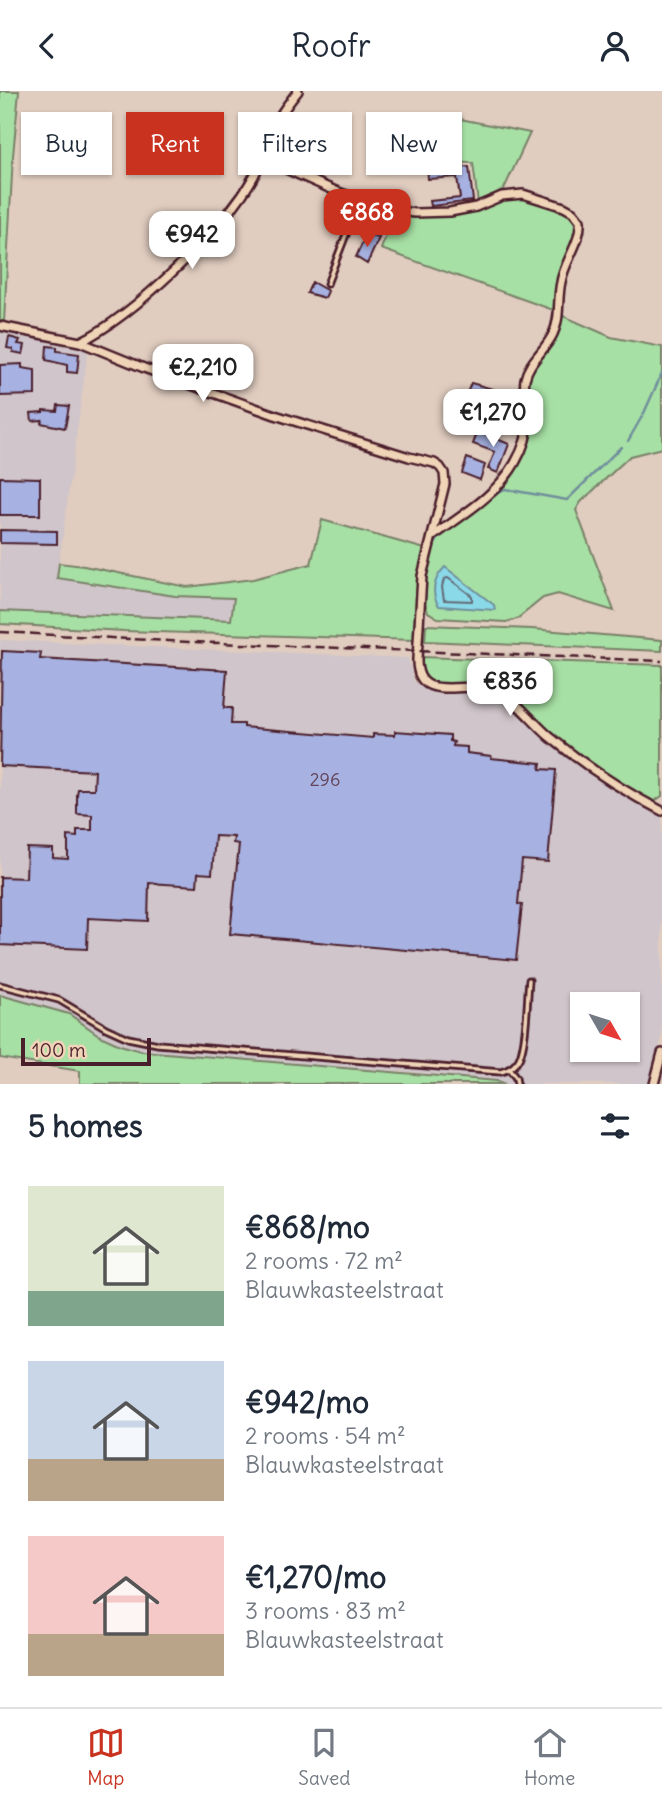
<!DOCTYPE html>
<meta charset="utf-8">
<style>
body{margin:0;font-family:Delius,sans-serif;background:#f6f6f7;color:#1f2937;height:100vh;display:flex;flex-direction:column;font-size:26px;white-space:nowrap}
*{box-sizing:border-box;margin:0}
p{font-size:23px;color:#747a83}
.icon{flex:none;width:38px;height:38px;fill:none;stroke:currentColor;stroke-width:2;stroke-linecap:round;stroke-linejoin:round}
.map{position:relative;height:993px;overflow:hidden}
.side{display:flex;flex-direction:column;background:#fff;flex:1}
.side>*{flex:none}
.hud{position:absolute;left:21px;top:21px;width:621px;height:63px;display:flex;gap:14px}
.needle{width:46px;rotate:129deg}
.tools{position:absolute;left:570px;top:901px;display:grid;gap:14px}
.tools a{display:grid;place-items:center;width:70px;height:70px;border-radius:0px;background:#fff;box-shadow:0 2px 5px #0004;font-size:35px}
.scale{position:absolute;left:21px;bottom:18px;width:130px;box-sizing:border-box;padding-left:7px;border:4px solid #4a1f2b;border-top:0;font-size:19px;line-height:24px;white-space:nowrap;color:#4a1f2b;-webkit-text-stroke:5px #f0d4b7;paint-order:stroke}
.price{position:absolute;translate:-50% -60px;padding:0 16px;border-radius:14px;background:#fff;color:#222;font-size:23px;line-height:46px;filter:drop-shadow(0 2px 4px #0008)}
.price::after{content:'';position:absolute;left:50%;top:42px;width:21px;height:16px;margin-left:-10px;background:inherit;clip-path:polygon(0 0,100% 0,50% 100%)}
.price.active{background:#c8321e;color:#fff}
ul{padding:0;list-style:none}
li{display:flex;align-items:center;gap:21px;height:175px;padding:0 28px}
li span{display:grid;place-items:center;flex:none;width:196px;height:140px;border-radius:0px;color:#555}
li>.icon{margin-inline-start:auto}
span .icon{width:84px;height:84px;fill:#fffc;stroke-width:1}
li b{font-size:30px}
h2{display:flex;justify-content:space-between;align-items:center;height:84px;padding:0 28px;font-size:30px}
.tag{padding:0 24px;border-radius:0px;background:#fff;box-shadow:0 2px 5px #0004;font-size:24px;line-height:63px}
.tag.active{background:#c8321e;color:#fff}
header{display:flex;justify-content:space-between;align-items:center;height:91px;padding:0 28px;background:#fff;font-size:32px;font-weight:600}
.menu{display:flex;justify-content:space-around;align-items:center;height:98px;border-top:2px solid #e0e1e3;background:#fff;font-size:19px;color:#747a83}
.menu a{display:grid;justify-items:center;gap:4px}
.menu .active{color:#c8321e}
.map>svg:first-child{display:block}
.built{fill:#d0c5ca;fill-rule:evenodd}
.green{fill:#a7e0a4;stroke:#788068;stroke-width:2}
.water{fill:#8ad9e8;stroke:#708f9c;stroke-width:2}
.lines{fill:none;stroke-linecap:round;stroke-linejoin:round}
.shore{stroke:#646977;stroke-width:2}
.stream{stroke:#708f9c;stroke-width:2.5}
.building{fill:#a7b2e2;stroke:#4a1f2b;stroke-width:2}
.lane-casing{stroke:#4a1f2b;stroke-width:9}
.street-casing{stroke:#4a1f2b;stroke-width:12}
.lane{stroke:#f0d4b7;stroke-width:3.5}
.street{stroke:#f0d4b7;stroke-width:7}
.rail{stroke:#4a1f2b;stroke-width:2.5;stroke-dasharray:10 5;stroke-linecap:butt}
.labels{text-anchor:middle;stroke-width:5;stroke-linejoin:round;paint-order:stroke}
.number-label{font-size:18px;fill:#614459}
</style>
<header><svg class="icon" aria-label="back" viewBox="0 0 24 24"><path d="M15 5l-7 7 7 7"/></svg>Roofr<svg class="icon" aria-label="person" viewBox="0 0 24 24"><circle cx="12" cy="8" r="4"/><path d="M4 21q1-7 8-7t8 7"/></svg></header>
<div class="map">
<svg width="662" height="993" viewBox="0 0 662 993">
<rect width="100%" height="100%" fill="#e1cdc0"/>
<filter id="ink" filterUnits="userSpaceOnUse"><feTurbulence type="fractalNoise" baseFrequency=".0143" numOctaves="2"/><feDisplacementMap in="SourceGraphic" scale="14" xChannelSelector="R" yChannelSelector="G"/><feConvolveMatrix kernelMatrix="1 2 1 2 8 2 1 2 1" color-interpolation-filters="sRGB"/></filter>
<g filter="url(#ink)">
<path class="built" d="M 0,239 L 72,254 L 88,260 L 57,487 L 175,505 L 234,507 L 231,529 L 0,520 Z
M 0,549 L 408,567 L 414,590 L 425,599 L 481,601 L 499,606 L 566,663 L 646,716 L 662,723 L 662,947 L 649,993 L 505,993 L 497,990 L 421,982 L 142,960 L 120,954 L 100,945 L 69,923 L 0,904 ZM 583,914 L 628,914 L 628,959 L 583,959 Z"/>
<path class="green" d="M 0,0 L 19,0 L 13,65 L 4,231 L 0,230 Z
M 440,24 L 530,42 L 504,98 L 478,112 L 473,72 L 413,70 Z
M 529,106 L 573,123 L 579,133 L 556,220 L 381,158 L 395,122 L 453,125 L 469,122 L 501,108 Z
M 561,224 L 611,246 L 662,256 L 662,357 L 630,365 L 581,411 L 576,419 L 614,520 L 558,503 L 543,507 L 517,528 L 506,531 L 438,527 L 428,521 L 423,508 L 425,478 L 433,449 L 494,404 L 513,382 L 525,359 L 528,283 Z
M 322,429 L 425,458 L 420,484 L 415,549 L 124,540 L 0,533 L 0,520 L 231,529 L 234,507 L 175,505 L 57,487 L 59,472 L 84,475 L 187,496 L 253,488 L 311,473 Z
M 426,534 L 532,538 L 662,549 L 662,560 L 425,550 Z
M 420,566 L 662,574 L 662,705 L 646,716 L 566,663 L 563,651 L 496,597 L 430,593 L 422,583 Z
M 0,904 L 69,923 L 100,945 L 120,954 L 142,960 L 497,990 L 505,993 L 80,993 L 80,980 L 0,967 Z"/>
<path class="water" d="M 445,476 L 494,514 L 495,519 L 439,515 C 430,502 434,487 445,476 Z"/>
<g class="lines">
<path class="shore" d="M 448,487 L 472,505 L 472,510 L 444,509 L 442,496 L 444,488 Z"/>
<path class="stream" d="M 628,350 L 644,322 L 662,282
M 432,463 L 434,454 L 441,444 L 501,400 L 505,398 L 567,409 L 621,356"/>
</g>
<path class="building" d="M 427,71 L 449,72 L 449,77 L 469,76 L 473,110 L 431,115 L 430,110 L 460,107 L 457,86 L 428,88 Z
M 336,110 L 352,116 L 345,135 L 338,123 L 332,121 Z
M 366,144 L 379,147 L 367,173 L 356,166 Z
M 312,191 L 328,200 L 325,207 L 307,202 Z
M 9,246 L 20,249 L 18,253 L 25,254 L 23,263 L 13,261 L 13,258 L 7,257 Z
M 47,255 L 57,256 L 57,260 L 79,263 L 77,282 L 67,281 L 67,274 L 46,269 Z
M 22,273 L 22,277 L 35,279 L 35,304 L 0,305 L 0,274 Z
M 471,292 L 518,305 L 509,336 L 459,323 Z
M 58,314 L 69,315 L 65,337 L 41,332 L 42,329 L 32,330 L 31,322 L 43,321 L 43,319 L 57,320 Z
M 478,340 L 509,353 L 498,382 L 488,378 L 495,361 L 473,353 Z
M 467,367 L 485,374 L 480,389 L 462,382 Z
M 0,386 L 40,387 L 40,424 L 0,424 Z
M 0,439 L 57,440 L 57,453 L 0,452 Z
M 2,560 L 41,562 L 40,568 L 227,579 L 224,617 L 232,617 L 231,633 L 244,633 L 244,636 L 373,647 L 373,643 L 395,644 L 395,640 L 450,644 L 450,650 L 454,651 L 453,655 L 467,656 L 467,662 L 491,665 L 491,667 L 541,672 L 540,678 L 556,679 L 548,771 L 522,769 L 518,813 L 522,814 L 516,869 L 230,843 L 239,753 L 233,752 L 234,746 L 215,745 L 212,783 L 198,782 L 197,795 L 149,792 L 148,830 L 88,827 L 87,858 L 0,854 L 0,786 L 26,787 L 27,757 L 53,758 L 53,767 L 68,768 L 68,745 L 77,746 L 77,739 L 92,739 L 92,724 L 77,723 L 77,703 L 78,698 L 94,698 L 95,680 L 0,675 Z"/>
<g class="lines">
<defs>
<path id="lane" d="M 327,193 L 359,110
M 0,894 L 59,909 L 106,937 L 128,947 L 158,953 L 501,981 C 508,979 515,976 519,968 C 527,952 527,908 529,889
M 509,978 L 516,987 L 517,993"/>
<path id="street" d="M 263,68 L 338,101 L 390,119 L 415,122 L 450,121 L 476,116 L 502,105 L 523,103 L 564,116 L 573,121 L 580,130 C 582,150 564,171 561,191 C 557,208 561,227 553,243 C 545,260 529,270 525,288 C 523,301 527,314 528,326 C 529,342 523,358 515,372 C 496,405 462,424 432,446
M 0,235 L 80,251 L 144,277 L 275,324 L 409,366 L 434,372 L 440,376 L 444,382 L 445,393 L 422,485 L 417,568 C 416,617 470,586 498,600 C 518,610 533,632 550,646 C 584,674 623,700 662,720
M 80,251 C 133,225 225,137 254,85 C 261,72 265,59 270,45 C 276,28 287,14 298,0
M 654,993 L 662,962"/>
</defs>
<use href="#lane" class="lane-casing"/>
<use href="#street" class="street-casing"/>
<use href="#lane" class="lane"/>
<use href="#street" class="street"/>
<path class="rail" d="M 0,541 L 168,550 L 662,570"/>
</g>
</g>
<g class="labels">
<g class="number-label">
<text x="325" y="695">296</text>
</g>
</g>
</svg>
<div class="tools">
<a><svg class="needle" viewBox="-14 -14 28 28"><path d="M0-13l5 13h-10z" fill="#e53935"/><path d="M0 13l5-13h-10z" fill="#747a83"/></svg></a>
</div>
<div class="scale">100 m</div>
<b class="price active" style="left:367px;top:158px">€868</b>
<b class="price" style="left:192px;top:180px">€942</b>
<b class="price" style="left:203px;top:313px">€2,210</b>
<b class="price" style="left:493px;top:358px">€1,270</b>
<b class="price" style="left:510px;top:627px">€836</b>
<div class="hud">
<a class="tag">Buy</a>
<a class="tag active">Rent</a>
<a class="tag">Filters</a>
<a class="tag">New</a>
</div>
</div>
<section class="side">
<h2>5 homes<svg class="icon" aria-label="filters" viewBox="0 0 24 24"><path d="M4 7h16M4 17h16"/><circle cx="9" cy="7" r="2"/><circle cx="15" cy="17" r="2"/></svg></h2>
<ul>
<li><span style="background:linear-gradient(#dfe7d0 75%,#7fa58c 0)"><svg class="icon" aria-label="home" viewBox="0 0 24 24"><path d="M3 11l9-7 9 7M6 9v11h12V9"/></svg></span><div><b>€868/mo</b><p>2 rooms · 72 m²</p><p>Blauwkasteelstraat</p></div></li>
<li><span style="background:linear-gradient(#c9d6e8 70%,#b9a48a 0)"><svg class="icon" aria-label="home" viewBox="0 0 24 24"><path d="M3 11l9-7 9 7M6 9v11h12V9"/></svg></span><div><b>€942/mo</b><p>2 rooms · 54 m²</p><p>Blauwkasteelstraat</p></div></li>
<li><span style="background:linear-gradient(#f6c9c9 70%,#b9a48a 0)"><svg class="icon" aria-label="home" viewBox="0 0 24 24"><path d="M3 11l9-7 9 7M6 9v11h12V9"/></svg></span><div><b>€1,270/mo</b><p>3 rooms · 83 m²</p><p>Blauwkasteelstraat</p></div></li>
</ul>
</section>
<nav class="menu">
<a class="active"><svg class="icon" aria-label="map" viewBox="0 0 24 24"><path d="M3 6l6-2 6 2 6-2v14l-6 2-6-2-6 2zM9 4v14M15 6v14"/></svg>Map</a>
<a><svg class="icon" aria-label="saved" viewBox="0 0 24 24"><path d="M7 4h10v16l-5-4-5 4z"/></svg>Saved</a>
<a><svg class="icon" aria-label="home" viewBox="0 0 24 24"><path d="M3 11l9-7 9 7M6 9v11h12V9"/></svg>Home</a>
</nav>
